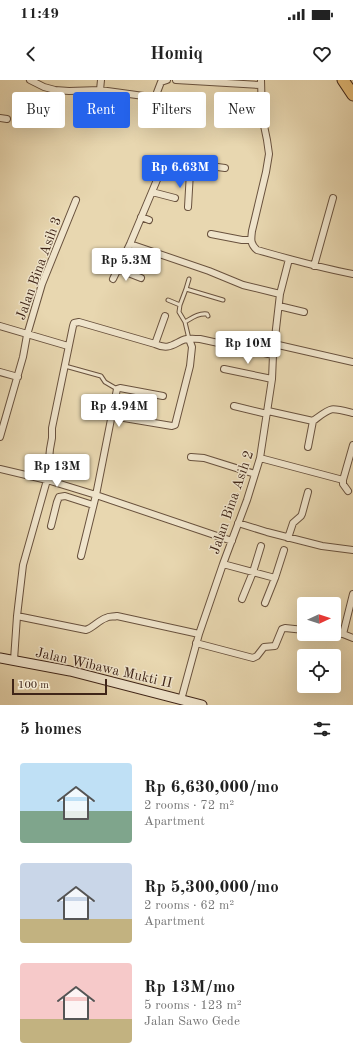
<!DOCTYPE html>
<meta charset="utf-8">
<style>
body{margin:0;font-family:"Old Standard TT",serif;background:#f2f2f2;color:#222;height:100vh;display:flex;flex-direction:column;font-size:15px;white-space:nowrap}
*{box-sizing:border-box;margin:0}
p{font-size:13px;color:#767676}
.icon{flex:none;width:22px;height:22px;fill:none;stroke:currentColor;stroke-width:2;stroke-linecap:round;stroke-linejoin:round}
.map{position:relative;height:625px;overflow:hidden}
.sheet{display:flex;flex-direction:column;background:#fff;flex:1}
.sheet>*{flex:none}
.top-card{position:absolute;left:12px;top:12px;width:329px;height:36px;display:flex;gap:8px}
.needle{width:26px;rotate:87deg}
.fabs{position:absolute;left:297px;top:517px;display:grid;gap:8px}
.fabs a{display:grid;place-items:center;width:44px;height:44px;border-radius:4px;background:#fff;box-shadow:0 4px 16px #0002;font-size:20px}
.scale{position:absolute;left:12px;bottom:10px;width:95px;box-sizing:border-box;padding-left:4px;border:2px solid #3f2518;border-top:0;font-size:11px;line-height:14px;white-space:nowrap;color:#3f2518;-webkit-text-stroke:3px #f0e5cc;paint-order:stroke}
.price{position:absolute;translate:-50% -34px;padding:0 9px;border-radius:4px;background:#fff;color:#222;font-size:13px;line-height:26px;filter:drop-shadow(0 1px 2px #0008)}
.price::after{content:'';position:absolute;left:50%;top:24px;width:12px;height:9px;margin-left:-6px;background:inherit;clip-path:polygon(0 0,100% 0,50% 100%)}
.price.active{background:#2563eb;color:#fff}
ul{padding:0;list-style:none}
li{display:flex;align-items:center;gap:12px;height:100px;padding:0 20px}
li span{display:grid;place-items:center;flex:none;width:112px;height:80px;border-radius:4px;color:#555}
li>.icon{margin-inline-start:auto}
span .icon{width:48px;height:48px;fill:#fffc;stroke-width:1}
li b{font-size:17px}
h2{display:flex;justify-content:space-between;align-items:center;height:48px;padding:0 20px;font-size:17px}
.pill{padding:0 14px;border-radius:4px;background:#fff;box-shadow:0 4px 16px #0002;font-size:14px;line-height:36px}
.pill.active{background:#2563eb;color:#fff}
.status{display:flex;justify-content:space-between;align-items:center;height:28px;padding:0 20px;background:#fff;direction:ltr}
.status svg{height:11px;fill:currentColor}
header{display:flex;justify-content:space-between;align-items:center;height:52px;padding:0 20px;background:#fff;font-size:18px;font-weight:600}
.map>svg:first-child{display:block}
.lines{fill:none;stroke-linecap:round;stroke-linejoin:round}
.lane-casing{stroke:#69523e;stroke-width:5}
.street-casing{stroke:#69523e;stroke-width:8}
.secondary-casing{stroke:#3f2518;stroke-width:11}
.highway-casing{stroke:#3f2518;stroke-width:13}
.lane{stroke:#f0e5cc;stroke-width:3}
.street{stroke:#f0e5cc;stroke-width:6}
.secondary{stroke:#f0e5cc;stroke-width:9}
.highway{stroke:#e4bc78;stroke-width:11}
.labels{text-anchor:middle;stroke-width:3;stroke-linejoin:round;paint-order:stroke}
.street-label{font-size:14px;fill:#3f2518;stroke:#f0e5cc}
</style>
<div class="status"><b>11:49</b><svg viewBox="0 0 49 12"><path d="M0 12V9h3v3zM5 12V6h3v6zM10 12V3h3v9zM15 12V0h3v12zM26 1h20v11H26zM47 4h2v5h-2z"/></svg></div>
<header><svg class="icon" aria-label="back" viewBox="0 0 24 24"><path d="M15 5l-7 7 7 7"/></svg>Homiq<svg class="icon" aria-label="heart" viewBox="0 0 24 24"><path d="M12 20l-8-8c-3-5 5-10 8-4 3-6 11-1 8 4z"/></svg></header>
<div class="map">
<svg width="353" height="625" viewBox="0 0 353 625">
<rect width="100%" height="100%" fill="#e8d7b0"/>
<filter id="stains"><feTurbulence type="fractalNoise" baseFrequency=".005" numOctaves="4"/><feColorMatrix values="0 0 0 0 .2 0 0 0 0 .09 0 0 0 0 .02 0 0 0 .5 -.17"/></filter>
<radialGradient id="worn" r=".72"><stop offset=".6" stop-color="#630" stop-opacity="0"/><stop offset="1" stop-color="#630" stop-opacity=".3"/></radialGradient>
<g class="lines">
<defs>
<path id="lane" d="M 186,209 L 189,199
M 168,220 L 180,225
M 185,242 C 192,238 198,233 207,234 L 208,236
M 189,259 L 185,242 L 179,232 L 180,225 L 186,209 L 223,220
M 65,286 L 101,296 L 105,302 L 117,309"/>
<path id="street" d="M 30,0 L 44,7 L 55,10 L 69,11 L 100,10 L 151,17 L 156,15 L 161,2 L 167,0
M 176,0 L 260,5
M 261,0 L 262,36 L 267,60 L 269,74 L 266,92 L 252,151 C 251,159 250,164 257,170 C 289,179 320,188 353,194
M 100,10 L 101,0
M 0,38 L 7,39
M 152,112 L 175,118
M 188,127 L 190,92
M 141,137 L 149,140
M 211,154 L 242,160 L 251,160
M 130,164 L 209,191 L 243,205 L 280,214
M 314,186 L 333,118
M 118,189 L 141,198
M 113,199 L 130,164 L 162,88 L 166,87 L 190,92 L 192,86 L 195,84 L 225,88
M 279,226 L 304,232
M 0,246 L 68,266
M 155,264 L 165,236
M 274,264 L 353,282
M 224,289 L 272,299
M 0,292 L 18,297
M 234,326 L 267,334
M 268,331 L 313,341 C 332,327 329,327 353,333
M 112,336 L 172,346 L 175,345 L 190,286 L 192,267 L 189,259
M 0,357 L 23,277 L 27,255 L 42,204 L 76,120
M 308,367 L 313,341
M 191,377 L 204,378 L 255,394
M 260,378 L 343,400
M 0,389 L 47,400 L 96,415 L 232,461
M 348,411 L 343,404 L 343,400 L 353,365
M 238,443 L 267,452 L 322,466 L 353,470
M 51,446 L 57,422 L 59,417 L 65,416 L 93,425
M 288,458 L 293,443 L 301,436 L 302,434 L 308,412
M 81,476 L 96,415 L 117,309 L 120,308 L 163,316
M 223,484 L 275,498
M 242,519 L 253,492 L 261,466
M 265,523 L 275,498 L 284,470
M 17,536 L 86,550 C 94,547 99,540 106,538 C 109,536 113,537 117,536 L 199,554
M 334,553 L 343,554 L 353,558
M 343,554 L 353,514
M 196,563 L 253,578 L 257,576 L 264,567 L 275,566 L 282,549 L 285,548 L 304,550
M 14,580 L 17,536 L 23,485 L 47,400 L 50,369 L 52,358 L 52,348 L 73,246 L 74,243 L 79,242 L 155,264 C 168,270 172,265 183,260 C 188,258 194,259 200,259 L 273,275
M 181,620 L 199,554 L 223,484 L 247,420 L 260,378 L 272,299 L 273,275 L 280,214 L 289,179"/>
<path id="secondary" d="M 0,578 L 70,591 L 202,625"/>
<path id="highway" d="M 343,0 L 353,15"/>
</defs>
<use href="#lane" class="lane-casing"/>
<use href="#street" class="street-casing"/>
<use href="#secondary" class="secondary-casing"/>
<use href="#highway" class="highway-casing"/>
<use href="#lane" class="lane"/>
<use href="#street" class="street"/>
<use href="#secondary" class="secondary"/>
<use href="#highway" class="highway"/>
</g>
<g class="labels">
<g class="street-label">
<text transform="translate(38 188) rotate(-70)" y="5">Jalan Bina Asih 3</text>
<text transform="translate(231 422) rotate(-71)" y="5">Jalan Bina Asih 2</text>
<text transform="translate(104 587) rotate(13)" y="5">Jalan Wibawa Mukti II</text>
</g>
</g>
<rect width="100%" height="100%" filter="url(#stains)"/>
<rect width="100%" height="100%" fill="url(#worn)"/>
</svg>
<div class="fabs">
<a><svg class="needle" viewBox="-14 -14 28 28"><path d="M0-13l5 13h-10z" fill="#e53935"/><path d="M0 13l5-13h-10z" fill="#767676"/></svg></a>
<a><svg class="icon" aria-label="locate" viewBox="0 0 24 24"><circle cx="12" cy="12" r="6"/><path d="M12 2v4M12 18v4M2 12h4M18 12h4"/></svg></a>
</div>
<div class="scale">100 m</div>
<b class="price active" style="left:180px;top:109px">Rp 6.63M</b>
<b class="price" style="left:126px;top:202px">Rp 5.3M</b>
<b class="price" style="left:248px;top:285px">Rp 10M</b>
<b class="price" style="left:119px;top:348px">Rp 4.94M</b>
<b class="price" style="left:57px;top:408px">Rp 13M</b>
<div class="top-card">
<a class="pill">Buy</a>
<a class="pill active">Rent</a>
<a class="pill">Filters</a>
<a class="pill">New</a>
</div>
</div>
<section class="sheet">
<h2>5 homes<svg class="icon" aria-label="filters" viewBox="0 0 24 24"><path d="M4 7h16M4 17h16"/><circle cx="9" cy="7" r="2"/><circle cx="15" cy="17" r="2"/></svg></h2>
<ul>
<li><span style="background:linear-gradient(#bfe0f5 60%,#7fa58c 0)"><svg class="icon" aria-label="home" viewBox="0 0 24 24"><path d="M3 11l9-7 9 7M6 9v11h12V9"/></svg></span><div><b>Rp 6,630,000/mo</b><p>2 rooms · 72 m²</p><p>Apartment</p></div></li>
<li><span style="background:linear-gradient(#c9d6e8 70%,#c2b280 0)"><svg class="icon" aria-label="home" viewBox="0 0 24 24"><path d="M3 11l9-7 9 7M6 9v11h12V9"/></svg></span><div><b>Rp 5,300,000/mo</b><p>2 rooms · 62 m²</p><p>Apartment</p></div></li>
<li><span style="background:linear-gradient(#f6c9c9 70%,#c2b280 0)"><svg class="icon" aria-label="home" viewBox="0 0 24 24"><path d="M3 11l9-7 9 7M6 9v11h12V9"/></svg></span><div><b>Rp 13M/mo</b><p>5 rooms · 123 m²</p><p>Jalan Sawo Gede</p></div></li>
</ul>
</section>
